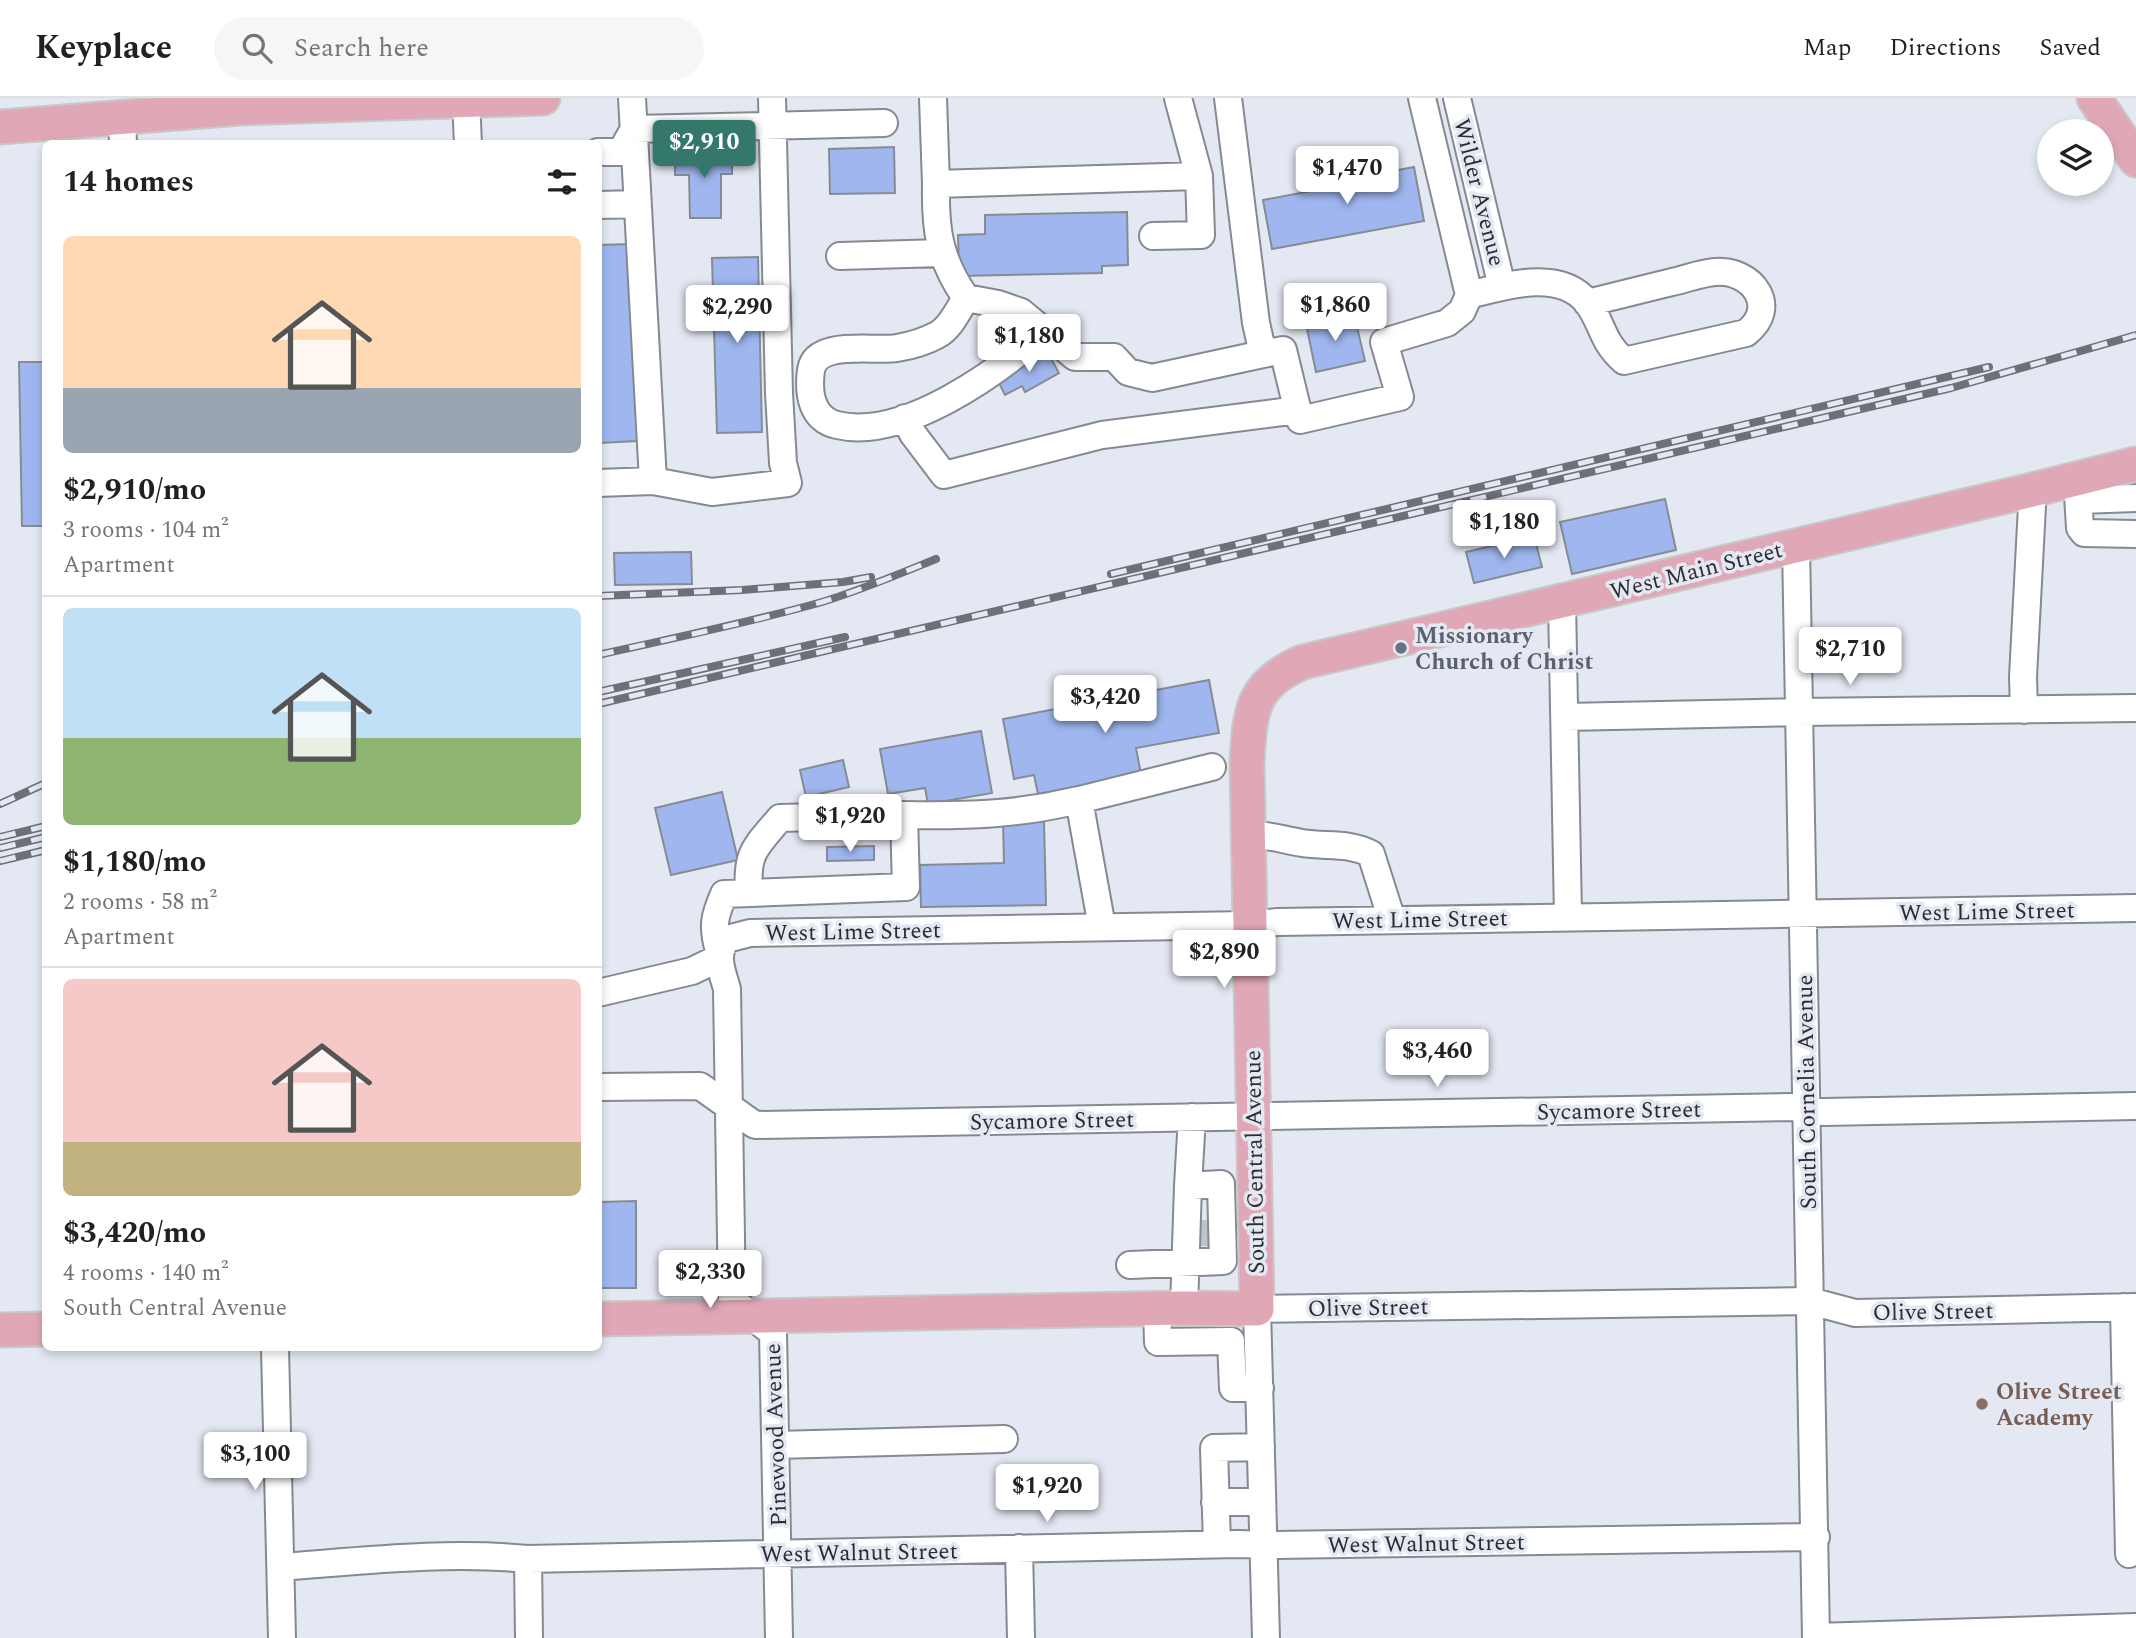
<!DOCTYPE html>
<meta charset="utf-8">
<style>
body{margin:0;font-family:Spectral,serif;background:#f6f6f6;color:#202124;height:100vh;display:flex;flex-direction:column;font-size:26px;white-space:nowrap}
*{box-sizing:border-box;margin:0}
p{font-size:23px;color:#757577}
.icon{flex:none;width:38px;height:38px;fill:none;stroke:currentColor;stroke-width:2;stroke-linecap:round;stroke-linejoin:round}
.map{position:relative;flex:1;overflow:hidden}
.side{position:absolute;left:42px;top:42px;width:560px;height:1211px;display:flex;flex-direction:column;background:#fff;border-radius:10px;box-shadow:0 4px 10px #0003}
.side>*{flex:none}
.buttons{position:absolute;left:2037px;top:21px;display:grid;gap:14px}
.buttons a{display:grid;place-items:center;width:77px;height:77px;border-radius:50%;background:#fff;box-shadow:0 4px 10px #0003;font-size:35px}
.price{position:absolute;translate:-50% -60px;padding:0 16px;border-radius:7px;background:#fff;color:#222;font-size:23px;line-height:46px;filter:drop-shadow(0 2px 4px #0008)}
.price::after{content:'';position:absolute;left:50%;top:42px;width:21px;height:16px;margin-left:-10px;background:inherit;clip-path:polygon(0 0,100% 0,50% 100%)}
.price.on{background:#34786c;color:#fff}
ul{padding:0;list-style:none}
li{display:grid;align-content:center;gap:14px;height:371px;padding:0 21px}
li+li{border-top:2px solid #e0e0e0}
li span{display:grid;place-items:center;height:217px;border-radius:10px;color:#555}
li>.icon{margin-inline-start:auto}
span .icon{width:126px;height:126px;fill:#fffc;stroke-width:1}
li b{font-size:30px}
h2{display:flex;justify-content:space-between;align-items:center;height:84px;padding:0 21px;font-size:30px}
header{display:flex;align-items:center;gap:42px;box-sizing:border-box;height:98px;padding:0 35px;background:#fff;border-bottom:2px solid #e0e0e0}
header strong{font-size:33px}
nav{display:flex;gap:38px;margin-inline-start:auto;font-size:24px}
.search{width:490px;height:63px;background:#f6f6f6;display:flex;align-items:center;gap:18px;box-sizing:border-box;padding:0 24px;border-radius:38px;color:#757577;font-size:26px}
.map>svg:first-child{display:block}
.building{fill:#9fb7ee;stroke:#868b94;stroke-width:2}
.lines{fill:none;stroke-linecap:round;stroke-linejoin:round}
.minor-tunnel{stroke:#bfc3cc;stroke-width:26;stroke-dasharray:26 13;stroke-linecap:butt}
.minor-casing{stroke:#848992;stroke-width:30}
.major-casing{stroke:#c8c8c9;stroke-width:37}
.minor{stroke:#fff;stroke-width:26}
.major{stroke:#e0a8b6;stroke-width:33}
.rail-casing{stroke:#6d7077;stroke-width:8}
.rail{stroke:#e4e8f3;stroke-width:5;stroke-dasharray:16;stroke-linecap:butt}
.worship-dot{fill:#6b7280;stroke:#e4e8f3;stroke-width:2.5}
.education-dot{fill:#8d6e63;stroke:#e4e8f3;stroke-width:2.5}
.labels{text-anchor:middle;stroke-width:7;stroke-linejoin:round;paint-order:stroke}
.street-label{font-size:23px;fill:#2b2d31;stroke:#e4e8f3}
.worship-label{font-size:23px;font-weight:bold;fill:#5b616d;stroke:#e4e8f3;text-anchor:start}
.education-label{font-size:23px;font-weight:bold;fill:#785e54;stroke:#e4e8f3;text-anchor:start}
</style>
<header>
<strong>Keyplace</strong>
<div class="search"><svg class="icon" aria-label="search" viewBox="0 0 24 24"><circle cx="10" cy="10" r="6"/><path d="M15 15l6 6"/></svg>Search here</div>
<nav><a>Map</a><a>Directions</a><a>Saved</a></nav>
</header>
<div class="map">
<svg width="2136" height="1540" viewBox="0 0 2136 1540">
<rect width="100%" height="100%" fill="#e4e8f3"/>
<path class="building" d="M 894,49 L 895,95 L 830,96 L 829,51 Z
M 732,53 L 732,76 L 721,76 L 721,120 L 690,120 L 689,77 L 675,77 L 675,54 Z
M 1389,54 L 1393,73 L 1414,69 L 1424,123 L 1272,151 L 1263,102 L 1364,83 L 1359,60 Z
M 1127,114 L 1128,167 L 1102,168 L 1102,175 L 959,178 L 958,137 L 985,136 L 985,117 Z
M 630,146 L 637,343 L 600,345 L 598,147 Z
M 758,159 L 762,334 L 717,335 L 712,160 Z
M 1354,216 L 1365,263 L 1316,274 L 1306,226 Z
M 1047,253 L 1059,275 L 1025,294 L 1022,288 L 1005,297 L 997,281 Z
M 19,264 L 46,264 L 46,428 L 22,428 Z
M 1665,401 L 1676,452 L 1572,476 L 1560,424 Z
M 1534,438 L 1542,469 L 1474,485 L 1466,454 Z
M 691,454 L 692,486 L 615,487 L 614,455 Z
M 1209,582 L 1219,635 L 1136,650 L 1141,676 L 1038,696 L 1034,677 L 1014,681 L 1003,621 Z
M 981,633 L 992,695 L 928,706 L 925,690 L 888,696 L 880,651 Z
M 843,662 L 849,689 L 806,699 L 800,672 Z
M 722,694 L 738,762 L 671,777 L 655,710 Z
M 1044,723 L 1046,807 L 921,809 L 920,767 L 1004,765 L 1003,724 Z
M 874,748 L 874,762 L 827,763 L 827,749 Z
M 636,1103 L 636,1190 L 598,1190 L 598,1104 Z"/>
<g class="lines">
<path class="minor-tunnel" d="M 1194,1135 L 1214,1135"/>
<defs>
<path id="minor" d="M 632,0 L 653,383 L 712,394 L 788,385 L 783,365 L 779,295 L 772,0
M 933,0 L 936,86 L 1199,78 L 1178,0
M 1422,0 L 1469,197
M 1457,0 L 1502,189
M 466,2 L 468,46
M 122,18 L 123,46
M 598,54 L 621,54 L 634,31 L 884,25
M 936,86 C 935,132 939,161 966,200 L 998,206 L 1021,214 L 1075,259 L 1114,259 L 1128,274 L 1152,280 L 1263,256 L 1256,225 L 1228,0
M 598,107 L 637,106
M 1153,138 L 1201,137 L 1199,78
M 840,158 L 941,155
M 1469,197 C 1505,188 1559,170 1587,204 C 1603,225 1601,243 1624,263 L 1746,235 C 1780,209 1752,171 1715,174 C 1701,175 1686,181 1672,184 C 1644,191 1615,198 1587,205
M 966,200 C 959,211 950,231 937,237 C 926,243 909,248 897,250 C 875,254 816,241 811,272 C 808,295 811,321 837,327 C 903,343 997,275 1043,234
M 1263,256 L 1283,252 L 1300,322 L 1400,299 L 1384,244 L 1447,225 L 1462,213 L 1469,197
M 905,320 L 913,336 L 944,377 L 1102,337 L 1298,312
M 2077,381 L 2080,430 L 2084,435 L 2136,436
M 598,385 L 653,383
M 2080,402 L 2136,400
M 1796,447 L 1816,1540
M 1562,504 L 1568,818
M 2024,612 L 2023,579 L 2032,408 L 2028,393
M 1565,619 L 1799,614 L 2136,610
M 904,717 C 968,718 1016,717 1079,702
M 1248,737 C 1268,736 1283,742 1302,745 C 1327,749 1348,744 1371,756 L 1392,822
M 1102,829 L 1079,702 L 1212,669
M 719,853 C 712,828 714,819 724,796 L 906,789 L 904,717 L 780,720 C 755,750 746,754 749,795
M 598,895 L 692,873 L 719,860
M 598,989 L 700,988 L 755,1027 L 1791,1009 L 1823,1014 L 2136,1008
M 1130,1167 L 1223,1163 L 1221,1086 L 1188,1088
M 2124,1209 L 2129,1456
M 1184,1210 L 1188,1088 L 1192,1019
M 1157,1211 L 1158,1244 L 1231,1243 L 1233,1290 L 1260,1290
M 275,1250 L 282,1540
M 776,1347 L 1004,1341
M 1215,1404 L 1262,1404
M 1217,1446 L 1214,1350 L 1261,1349
M 1019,1450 L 1021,1540
M 528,1461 L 529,1540
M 281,1469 C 362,1463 446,1453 528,1461 L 1238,1446 L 1276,1447 L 1816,1439
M 1816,1539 L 2136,1529
M 779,1540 L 773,1235 L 732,1202 L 727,891 C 722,873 714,856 727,841 L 750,835 L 1249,827 L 1278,824 C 1564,819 1850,816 2136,810
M 1266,1540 L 1257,1211 L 1810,1203 L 1855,1215 L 2136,1209"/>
<path id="major" d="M 2094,0 L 2136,62
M 0,29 L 240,10 L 543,0
M 598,1221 L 1184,1210 L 1257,1211 L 1247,664 C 1250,613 1251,586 1303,564 L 2028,393 L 2136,366
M 0,1232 L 46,1231"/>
</defs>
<use href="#minor" class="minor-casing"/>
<use href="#major" class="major-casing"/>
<use href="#minor" class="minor"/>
<use href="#major" class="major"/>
<defs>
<path id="rail" d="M 1111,476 L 1989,269
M 598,498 L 742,492 L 843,484 L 871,479
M 598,557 C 673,540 748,525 822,504 C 861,492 899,476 936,461
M 598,594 L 845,539
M 598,606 L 1951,290 L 2136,237
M 0,706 L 46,685
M 0,739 L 46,728
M 0,750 L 46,739
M 0,763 L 46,752"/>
</defs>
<use href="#rail" class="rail-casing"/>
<use href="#rail" class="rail"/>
</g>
<circle class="worship-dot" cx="1401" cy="550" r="7"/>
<circle class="education-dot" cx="1982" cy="1306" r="7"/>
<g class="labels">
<g class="street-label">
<text transform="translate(1480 94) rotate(76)" y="8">Wilder Avenue</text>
<text transform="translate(1696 472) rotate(-14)" y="8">West Main Street</text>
<text transform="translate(1987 813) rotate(-1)" y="8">West Lime Street</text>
<text transform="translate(1420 821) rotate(-1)" y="8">West Lime Street</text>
<text transform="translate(853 833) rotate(-1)" y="8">West Lime Street</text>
<text transform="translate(1806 994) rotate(-91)" y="8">South Cornelia Avenue</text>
<text transform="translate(1619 1012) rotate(-1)" y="8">Sycamore Street</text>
<text transform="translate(1052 1022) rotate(-1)" y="8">Sycamore Street</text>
<text transform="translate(1254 1064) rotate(-91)" y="8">South Central Avenue</text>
<text transform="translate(1368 1209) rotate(-1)" y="8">Olive Street</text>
<text transform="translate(1933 1213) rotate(-1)" y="8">Olive Street</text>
<text transform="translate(775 1337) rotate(-92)" y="8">Pinewood Avenue</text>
<text transform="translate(1426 1445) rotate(-1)" y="8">West Walnut Street</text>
<text transform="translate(859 1454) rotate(-1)" y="8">West Walnut Street</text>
</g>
<g class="worship-label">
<text x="1415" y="545">Missionary<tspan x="1415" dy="26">Church of Christ</tspan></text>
</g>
<g class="education-label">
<text x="1996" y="1301">Olive Street<tspan x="1996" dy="26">Academy</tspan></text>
</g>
</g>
</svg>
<div class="buttons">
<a><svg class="icon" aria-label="layers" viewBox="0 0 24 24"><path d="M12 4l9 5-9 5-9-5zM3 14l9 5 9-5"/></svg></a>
</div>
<b class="price on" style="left:704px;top:82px">$2,910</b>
<b class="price" style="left:1347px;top:108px">$1,470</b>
<b class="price" style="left:1335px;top:245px">$1,860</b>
<b class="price" style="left:737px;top:247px">$2,290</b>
<b class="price" style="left:1029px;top:276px">$1,180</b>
<b class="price" style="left:1504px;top:462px">$1,180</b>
<b class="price" style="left:1850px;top:589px">$2,710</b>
<b class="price" style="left:1105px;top:637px">$3,420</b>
<b class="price" style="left:850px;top:756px">$1,920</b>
<b class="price" style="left:1224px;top:892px">$2,890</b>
<b class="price" style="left:1437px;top:991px">$3,460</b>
<b class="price" style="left:710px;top:1212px">$2,330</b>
<b class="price" style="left:255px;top:1394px">$3,100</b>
<b class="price" style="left:1047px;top:1426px">$1,920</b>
<section class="side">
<h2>14 homes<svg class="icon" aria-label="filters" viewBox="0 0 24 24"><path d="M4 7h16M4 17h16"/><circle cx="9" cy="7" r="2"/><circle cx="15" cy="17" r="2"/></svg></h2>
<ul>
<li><span style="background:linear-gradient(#ffd9b3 70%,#9aa5b1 0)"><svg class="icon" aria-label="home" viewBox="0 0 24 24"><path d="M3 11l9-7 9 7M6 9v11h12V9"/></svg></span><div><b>$2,910/mo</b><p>3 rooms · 104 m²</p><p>Apartment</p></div></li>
<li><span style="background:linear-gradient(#bfe0f5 60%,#8fb573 0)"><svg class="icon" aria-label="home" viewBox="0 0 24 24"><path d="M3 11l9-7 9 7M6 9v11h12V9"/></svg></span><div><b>$1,180/mo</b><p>2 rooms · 58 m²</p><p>Apartment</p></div></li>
<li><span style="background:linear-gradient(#f6c9c9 75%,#c2b280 0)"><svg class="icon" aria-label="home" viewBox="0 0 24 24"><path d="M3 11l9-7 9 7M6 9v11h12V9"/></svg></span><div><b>$3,420/mo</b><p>4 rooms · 140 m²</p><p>South Central Avenue</p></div></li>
</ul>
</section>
</div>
